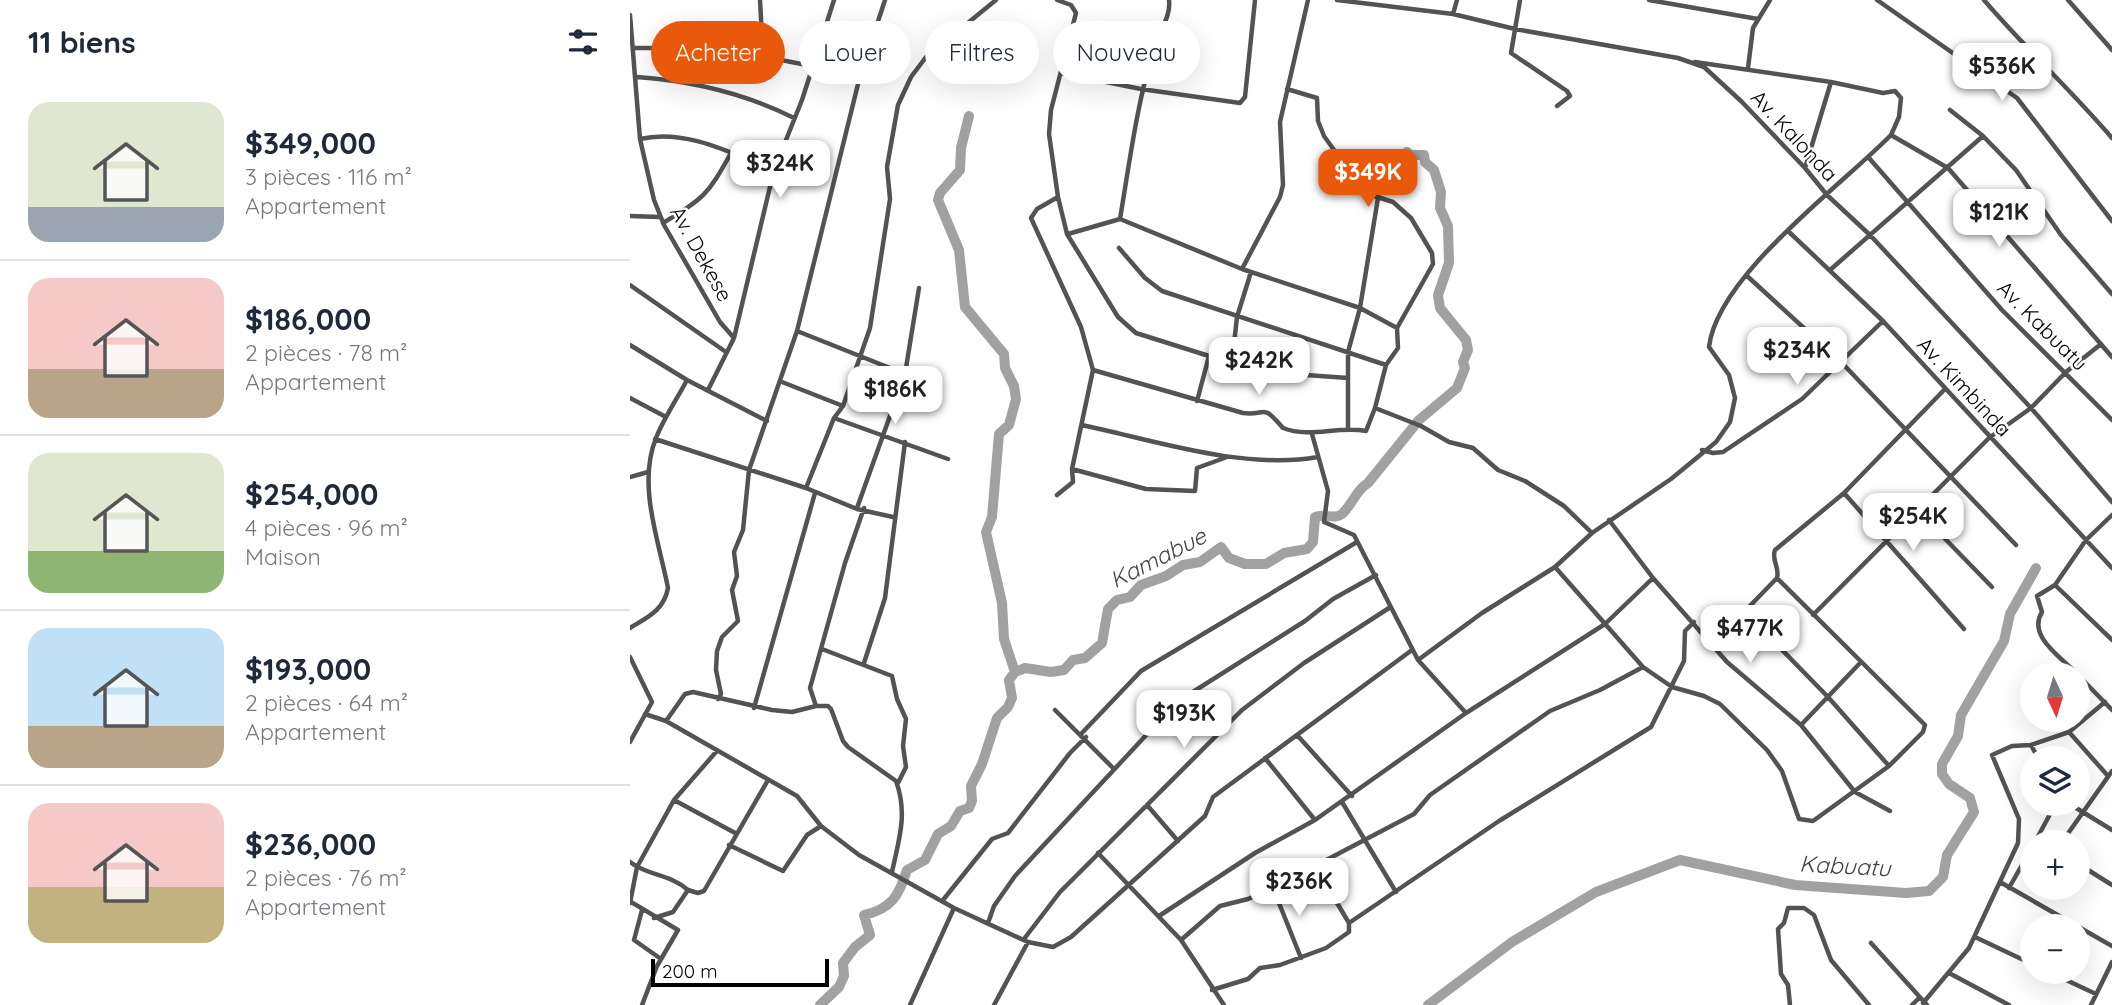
<!DOCTYPE html>
<html lang="fr">
<meta charset="utf-8">
<style>
body{margin:0;font-family:Quicksand,sans-serif;background:#f6f6f7;color:#1f2937;height:100vh;display:flex;flex-direction:column;font-size:26px;white-space:nowrap}
*{box-sizing:border-box;margin:0}
p{font-size:23px;color:#747a83}
.icon{flex:none;width:38px;height:38px;fill:none;stroke:currentColor;stroke-width:2;stroke-linecap:round;stroke-linejoin:round}
.map{position:relative;flex:1;overflow:hidden}
.details{display:flex;flex-direction:column;background:#fff;width:630px}
.details>*{flex:none}
.hud{position:absolute;left:21px;top:21px;width:665px;height:63px;display:flex;gap:14px}
.needle{width:46px;rotate:176deg}
.tools{position:absolute;left:1390px;top:662px;display:grid;gap:14px}
.tools a{display:grid;place-items:center;width:70px;height:70px;border-radius:50%;background:#fff;box-shadow:0 7px 28px #0002;font-size:35px}
.scale{position:absolute;left:21px;bottom:18px;width:178px;box-sizing:border-box;padding-left:7px;border:4px solid #000;border-top:0;font-size:19px;line-height:24px;white-space:nowrap;color:#000;-webkit-text-stroke:5px #fff;paint-order:stroke}
.price{position:absolute;translate:-50% -60px;padding:0 16px;border-radius:14px;background:#fff;color:#222;font-size:23px;line-height:46px;filter:drop-shadow(0 2px 4px #0008)}
.price::after{content:'';position:absolute;left:50%;top:42px;width:21px;height:16px;margin-left:-10px;background:inherit;clip-path:polygon(0 0,100% 0,50% 100%)}
.price.on{background:#ea580c;color:#fff}
ul{padding:0;list-style:none}
li{display:flex;align-items:center;gap:21px;height:175px;padding:0 28px}
li+li{border-top:2px solid #e0e1e3}
li span{display:grid;place-items:center;flex:none;width:196px;height:140px;border-radius:21px;color:#555}
li>.icon{margin-inline-start:auto}
span .icon{width:84px;height:84px;fill:#fffc;stroke-width:1}
li b{font-size:30px}
h2{display:flex;justify-content:space-between;align-items:center;height:84px;padding:0 28px;font-size:30px}
.pill{padding:0 24px;border-radius:32px;background:#fff;box-shadow:0 7px 28px #0002;font-size:24px;line-height:63px}
.pill.on{background:#ea580c;color:#fff}
main{display:flex;flex:1;min-height:0}
.map>svg:first-child{display:block}
.lines{fill:none;stroke-linecap:round;stroke-linejoin:round}
.river{stroke:#a1a1a1;stroke-width:10}
.street{stroke:#535353;stroke-width:4.5}
.labels{text-anchor:middle;stroke-width:5;stroke-linejoin:round;paint-order:stroke}
.street-label{font-size:21px;fill:#000;stroke:#fff}
.water-label{font-size:23px;font-style:italic;fill:#424242;stroke:#fff}
</style>
<main>
<section class="details">
<h2>11 biens<svg class="icon" aria-label="filters" viewBox="0 0 24 24"><path d="M4 7h16M4 17h16"/><circle cx="9" cy="7" r="2"/><circle cx="15" cy="17" r="2"/></svg></h2>
<ul>
<li><span style="background:linear-gradient(#dfe7d0 75%,#9aa5b1 0)"><svg class="icon" aria-label="home" viewBox="0 0 24 24"><path d="M3 11l9-7 9 7M6 9v11h12V9"/></svg></span><div><b>$349,000</b><p>3 pièces · 116 m²</p><p>Appartement</p></div></li>
<li><span style="background:linear-gradient(#f6c9c9 65%,#b9a48a 0)"><svg class="icon" aria-label="home" viewBox="0 0 24 24"><path d="M3 11l9-7 9 7M6 9v11h12V9"/></svg></span><div><b>$186,000</b><p>2 pièces · 78 m²</p><p>Appartement</p></div></li>
<li><span style="background:linear-gradient(#dfe7d0 70%,#8fb573 0)"><svg class="icon" aria-label="home" viewBox="0 0 24 24"><path d="M3 11l9-7 9 7M6 9v11h12V9"/></svg></span><div><b>$254,000</b><p>4 pièces · 96 m²</p><p>Maison</p></div></li>
<li><span style="background:linear-gradient(#bfe0f5 70%,#b9a48a 0)"><svg class="icon" aria-label="home" viewBox="0 0 24 24"><path d="M3 11l9-7 9 7M6 9v11h12V9"/></svg></span><div><b>$193,000</b><p>2 pièces · 64 m²</p><p>Appartement</p></div></li>
<li><span style="background:linear-gradient(#f6c9c9 60%,#c2b280 0)"><svg class="icon" aria-label="home" viewBox="0 0 24 24"><path d="M3 11l9-7 9 7M6 9v11h12V9"/></svg></span><div><b>$236,000</b><p>2 pièces · 76 m²</p><p>Appartement</p></div></li>
</ul>
</section>
<div class="map">
<svg width="1482" height="1005" viewBox="0 0 1482 1005">
<rect width="100%" height="100%" fill="#fff"/>
<g class="lines">
<path class="river" d="M 339,116 L 331,148 L 330,170 L 310,193 L 308,200 L 329,250 L 335,307 L 374,354 L 375,368 L 384,386 L 386,399 L 379,425 L 369,434 L 362,517 L 356,532 L 372,603 L 374,639 L 385,672
M 190,1005 L 209,987 L 214,976 L 213,963 L 225,947 L 240,935 L 234,915 C 261,909 269,896 277,870 L 295,860 L 308,834 L 321,826 L 330,811 L 339,808 L 342,801 L 341,786 L 352,764 L 367,718 L 378,707 L 382,698 L 379,680 L 385,672 L 395,668 L 421,672 L 434,670 L 443,660 L 455,658 L 472,643 L 478,609 L 487,600 L 500,597 L 511,585 L 536,576 L 553,565 L 570,562 L 591,547 L 599,558 L 615,564 L 636,564 L 654,553 L 677,549 L 683,542 L 685,517 C 694,513 705,520 712,514 C 723,504 725,491 738,483 L 789,420 L 827,388 L 835,368 L 833,362 L 838,350 L 836,340 L 810,308 L 808,295 L 819,263 L 818,226 L 810,208 L 811,192 L 804,170 L 795,162 L 794,155 L 780,155 L 777,152
M 798,1005 L 882,942 L 966,892 L 1050,860 L 1165,885 L 1276,893 L 1299,891 L 1313,877 L 1317,855 L 1344,812 L 1340,798 L 1319,784 L 1312,774 L 1312,764 L 1328,736 L 1331,715 L 1374,641 L 1380,614 L 1406,568"/>
<path class="street" d="M 130,0 L 133,56
M 427,0 L 441,5 L 446,13 L 421,110 L 419,134 L 428,197 L 437,234 L 488,317 L 506,333 L 579,356 L 662,374 L 718,378
M 707,0 L 823,14 L 885,29 L 1048,58 L 1074,67 L 1112,102 L 1175,168 L 1197,195 L 1240,235 L 1401,408 L 1482,502
M 890,0 L 881,53 L 937,91 L 940,96 L 927,106
M 1019,0 L 1128,19
M 1247,0 L 1387,98 L 1482,221
M 1354,0 C 1395,48 1441,90 1482,138
M 1438,0 L 1482,50
M 823,14 L 827,0
M 0,15 L 10,139 L 24,200 L 34,225 L 90,322 L 104,338
M 4,48 C 64,47 124,54 182,66
M 1118,68 L 1123,28 L 1140,0
M 431,73 L 511,89 L 610,103 L 615,97 L 625,0
M 7,77 C 63,81 114,93 164,118
M 657,89 L 687,98 L 688,121 L 694,136 L 735,193 L 763,202 L 781,218 L 802,253 L 803,264 L 767,328 L 768,348 L 756,365 L 745,408
M 1320,110 L 1353,136 L 1386,170 L 1431,235 L 1482,294
M 1261,135 L 1318,168 L 1482,357
M 10,139 C 56,128 103,154 144,170
M 1239,158 L 1372,310 L 1482,420
M 1175,168 L 1201,82
M 0,216 L 30,217
M 490,219 C 500,160 507,102 525,45 C 530,29 541,17 539,0
M 33,223 C 75,197 77,196 101,153
M 1158,231 L 1253,321 L 1482,568
M 438,234 L 490,219 L 612,269 L 730,308 L 767,328
M 489,248 L 515,278 L 532,291 L 756,365
M 612,269 L 650,197 L 653,185 L 650,122 L 678,0
M 1200,270 L 1353,136
M 1116,275 L 1211,362 L 1386,545
M 0,285 L 96,352
M 167,331 L 275,374
M 0,345 L 57,380 L 137,421
M 602,362 L 607,317 L 621,272
M 463,370 L 613,413 C 637,416 631,402 653,428 C 681,439 708,425 736,431 L 745,408 L 791,426 L 819,442 L 843,448 L 868,470 L 895,481 L 934,506 L 962,533
M 152,382 L 213,406
M 78,390 L 104,338 L 144,170 L 172,100 L 204,0
M 0,398 L 36,417
M 567,401 L 579,356
M 204,418 L 318,459
M 452,425 C 527,441 612,470 688,457
M 718,428 L 718,352 L 730,308 L 748,198
M 682,434 L 698,491 L 694,522 L 724,535 L 788,660
M 25,439 L 176,488 L 227,509 L 263,517
M 1072,450 L 1083,453 L 1093,452 L 1172,399 L 1253,321
M 442,469 L 516,489 L 565,491 L 567,468 L 597,457
M 0,477 L 18,472
M 176,488 L 204,418 L 213,406 L 240,328 L 260,199 L 257,167 L 268,105 L 281,77 L 296,57 L 366,0
M 1214,493 L 1334,629
M 427,495 L 443,482 L 442,469 L 463,370 L 451,327 L 401,218 L 407,209 L 428,197
M 227,508 L 275,374 L 289,288
M 234,508 L 215,563 L 180,688 L 186,706 L 198,706 L 201,709 L 213,741 L 218,747 L 266,781 C 278,814 269,839 262,872
M 1287,510 L 1362,587
M 979,520 L 1023,578 L 1097,662 L 1171,725 L 1225,792 L 1260,811
M 925,567 L 1013,667 L 1042,687 L 1074,696 L 1090,704 L 1137,750 L 1152,771 L 1169,819 L 1183,821 L 1259,766 L 1293,732 L 1295,725 L 1147,578
M 1425,585 L 1482,640
M 1116,613 L 1198,697 L 1259,766
M 1183,615 L 1359,438 L 1401,408 L 1436,372 L 1471,344
M 0,628 C 18,617 34,610 38,588 C 29,541 7,485 26,438 C 34,418 47,399 57,380
M 1082,645 L 1147,578 C 1150,567 1141,560 1145,550 L 1214,493 L 1315,389
M 192,649 L 262,676 L 267,699 L 276,719 L 273,746 L 276,767 L 268,783
M 0,657 L 22,702 L 0,742
M 234,663 L 255,598 L 275,442
M 1447,674 C 1431,657 1397,636 1412,612 L 1407,596 L 1425,585 L 1456,540 L 1482,515
M 1447,674 L 1482,710
M 88,699 L 91,694 L 86,670 L 87,651 L 92,637 L 108,621 L 102,590 L 107,576 L 104,552 L 113,530 L 119,470 L 167,331 L 230,76 L 255,0
M 124,708 L 185,493
M 425,710 L 483,768
M 836,713 L 788,660 L 852,613 L 925,567 L 962,533 L 1041,479 L 1086,442 L 1100,422 L 1105,398 L 1099,375 L 1079,347 C 1087,276 1211,186 1261,135 L 1269,117 L 1271,98 L 1265,91 L 1253,93 L 1201,82 L 1065,62
M 15,714 L 36,721 L 167,796 L 191,826 L 229,855 L 324,908 L 398,942 L 423,947 L 441,937 L 575,816 L 583,797 L 782,650
M 36,721 L 55,694 L 63,692 L 142,710 L 162,712 L 186,706
M 1171,725 L 1231,662
M 1439,732 L 1478,776
M 451,734 L 511,671 L 727,542
M 667,735 L 722,796
M 1401,745 L 1408,758
M 635,758 L 685,820
M 44,800 L 107,834
M 712,802 L 766,892
M 1438,803 L 1482,830
M 517,805 L 548,841
M 1405,842 L 1426,803
M 1432,842 L 1482,771
M 99,845 L 153,871 L 177,835 L 191,826
M 468,853 L 551,940 L 594,1005
M 0,862 C 18,876 40,874 58,890
M 1447,863 L 1482,885
M 1370,882 L 1447,926
M 643,888 L 671,958
M 1379,888 L 1402,847
M 313,900 L 362,839 L 378,833 L 440,753 L 456,737
M 1,902 L 48,930 L 27,966 L 12,1005
M 0,903 L 7,867 L 44,800 L 86,752
M 12,910 L 4,940 L 31,959
M 529,916 L 625,853 L 685,820 L 836,713 L 975,624 L 1023,578
M 24,918 L 43,912 L 58,890 L 68,893 L 74,891 L 138,780
M 358,923 L 364,906 L 385,876 L 547,702 L 675,621 L 703,599 L 746,575
M 719,923 L 869,821 L 1021,727 L 1054,661 L 1055,631 L 1064,622
M 1447,926 L 1482,946
M 1345,937 L 1402,964
M 394,939 L 430,892 L 612,710 L 674,663 L 759,608
M 551,940 L 590,906 L 618,899 L 643,888 L 784,814 L 800,795 L 920,711 L 970,690 L 1013,667
M 1241,943 L 1297,1005
M 1417,971 L 1466,994
M 1319,973 L 1379,1005
M 582,990 L 618,979 L 630,968 L 650,965 L 696,948 L 719,932 L 719,923 L 685,866
M 1293,1003 L 1339,948 L 1388,843 L 1389,819 L 1362,755 L 1382,746 L 1401,745 L 1439,732 L 1475,702
M 280,1005 L 324,908
M 364,1005 L 398,942
M 1160,1005 L 1158,985 L 1151,974 L 1148,929 L 1154,923 L 1158,908 L 1174,908 L 1184,915 L 1201,960 L 1239,1005
M 1282,1005 L 1289,998
M 1461,1005 L 1482,962"/>
</g>
<g class="labels">
<g class="street-label">
<text transform="translate(1164 136) rotate(47)" y="7">Av. Kalonda</text>
<text transform="translate(71 254) rotate(61)" y="7">Av. Dekese</text>
<text transform="translate(1412 326) rotate(45)" y="7">Av. Kabuatu</text>
<text transform="translate(1334 387) rotate(47)" y="7">Av. Kimbinda</text>
</g>
<g class="water-label">
<text transform="translate(528 558) rotate(-27)" y="8">Kamabue</text>
<text transform="translate(1215 866) rotate(3)" y="8">Kabuatu</text>
</g>
</g>
</svg>
<div class="tools">
<a><svg class="needle" viewBox="-14 -14 28 28"><path d="M0-13l5 13h-10z" fill="#e53935"/><path d="M0 13l5-13h-10z" fill="#747a83"/></svg></a>
<a><svg class="icon" aria-label="layers" viewBox="0 0 24 24"><path d="M12 4l9 5-9 5-9-5zM3 14l9 5 9-5"/></svg></a>
<a>+</a>
<a>−</a>
</div>
<div class="scale">200 m</div>
<b class="price" style="left:1372px;top:103px">$536K</b>
<b class="price" style="left:150px;top:200px">$324K</b>
<b class="price on" style="left:738px;top:209px">$349K</b>
<b class="price" style="left:1369px;top:249px">$121K</b>
<b class="price" style="left:1167px;top:387px">$234K</b>
<b class="price" style="left:629px;top:397px">$242K</b>
<b class="price" style="left:265px;top:426px">$186K</b>
<b class="price" style="left:1283px;top:553px">$254K</b>
<b class="price" style="left:1120px;top:665px">$477K</b>
<b class="price" style="left:554px;top:750px">$193K</b>
<b class="price" style="left:669px;top:918px">$236K</b>
<div class="hud">
<a class="pill on">Acheter</a>
<a class="pill">Louer</a>
<a class="pill">Filtres</a>
<a class="pill">Nouveau</a>
</div>
</div>
</main>
